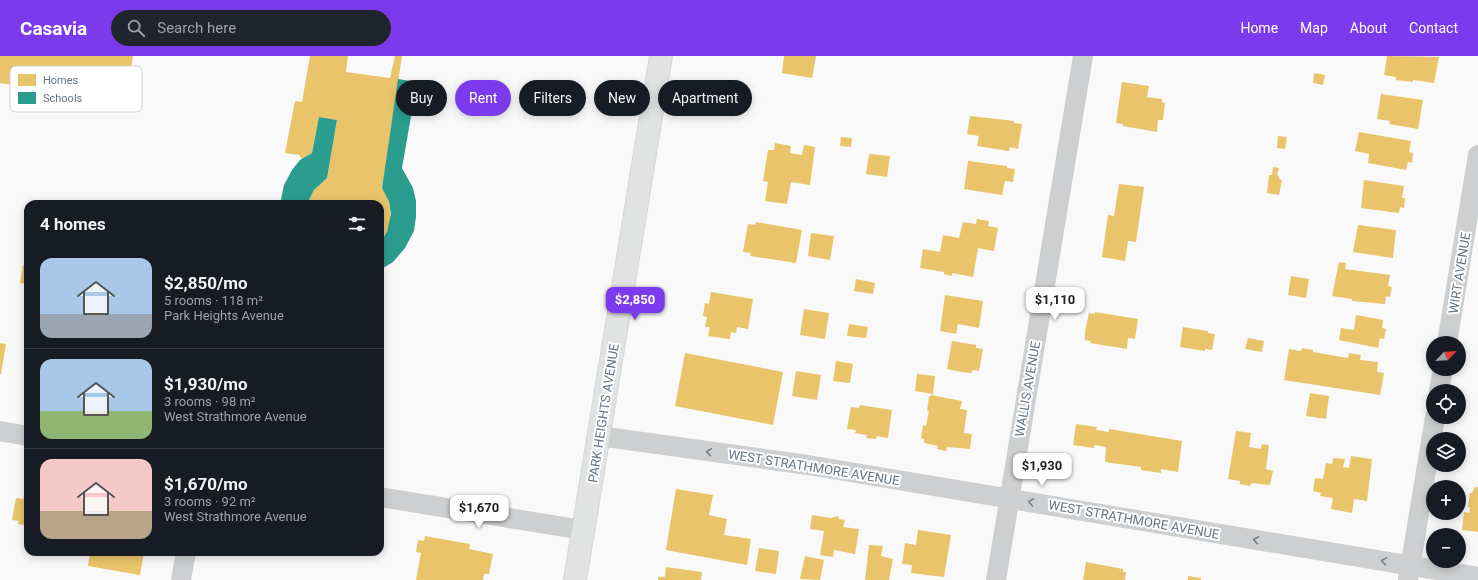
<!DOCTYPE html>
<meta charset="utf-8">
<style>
body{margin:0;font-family:Roboto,sans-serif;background:#20242c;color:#f1f3f6;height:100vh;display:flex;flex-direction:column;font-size:15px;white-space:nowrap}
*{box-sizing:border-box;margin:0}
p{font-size:13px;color:#9ea1a6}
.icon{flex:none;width:22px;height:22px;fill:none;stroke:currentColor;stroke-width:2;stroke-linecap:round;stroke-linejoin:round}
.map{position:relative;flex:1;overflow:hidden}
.side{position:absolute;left:24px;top:144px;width:360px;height:356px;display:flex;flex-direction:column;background:#171b24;border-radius:12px;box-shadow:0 2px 10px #0003}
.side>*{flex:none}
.banner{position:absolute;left:396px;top:24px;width:380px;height:36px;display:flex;gap:8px}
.needle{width:26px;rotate:65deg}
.tools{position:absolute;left:1426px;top:280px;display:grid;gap:8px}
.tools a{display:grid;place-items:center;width:40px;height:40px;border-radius:50%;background:#171b24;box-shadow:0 2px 10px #0003;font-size:20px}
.price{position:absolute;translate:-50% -34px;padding:0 9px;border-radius:8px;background:#fff;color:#222;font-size:13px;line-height:26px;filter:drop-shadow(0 1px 2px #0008)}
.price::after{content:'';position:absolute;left:50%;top:24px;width:12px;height:9px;margin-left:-6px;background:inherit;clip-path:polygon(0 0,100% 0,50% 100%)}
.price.selected{background:#7c3aed;color:#fff}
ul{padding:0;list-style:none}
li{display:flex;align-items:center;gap:12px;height:100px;padding:0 16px}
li+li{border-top:1px solid #363941}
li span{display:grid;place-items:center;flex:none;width:112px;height:80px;border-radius:12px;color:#555}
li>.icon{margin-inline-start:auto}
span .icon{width:48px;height:48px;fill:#fffc;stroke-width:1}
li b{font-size:17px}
h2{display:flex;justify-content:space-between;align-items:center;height:48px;padding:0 16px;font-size:17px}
.pill{padding:0 14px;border-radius:18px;background:#171b24;box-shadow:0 2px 10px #0003;font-size:14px;line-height:36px}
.pill.selected{background:#7c3aed;color:#fff}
header{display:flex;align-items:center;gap:24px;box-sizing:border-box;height:56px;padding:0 20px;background:#7c3aed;color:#fff}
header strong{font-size:19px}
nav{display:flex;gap:22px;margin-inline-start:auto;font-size:14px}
.search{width:280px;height:36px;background:#20242c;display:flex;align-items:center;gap:10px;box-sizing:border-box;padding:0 14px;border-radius:22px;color:#9ea1a6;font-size:15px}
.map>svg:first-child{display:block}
.homes{fill:#e9c46a}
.schools{fill:#2a9d8f}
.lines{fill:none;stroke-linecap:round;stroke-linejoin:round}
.secondary-casing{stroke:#d5d6d7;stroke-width:24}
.street{stroke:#cecfd0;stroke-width:20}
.secondary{stroke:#e1e2e2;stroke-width:22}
.oneway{stroke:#707f8b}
.labels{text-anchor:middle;stroke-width:4;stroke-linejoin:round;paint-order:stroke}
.street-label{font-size:13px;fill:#657683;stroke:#fff}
.key{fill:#fff;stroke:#d1d6da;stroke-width:1}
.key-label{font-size:11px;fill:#657683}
</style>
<header>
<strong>Casavia</strong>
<div class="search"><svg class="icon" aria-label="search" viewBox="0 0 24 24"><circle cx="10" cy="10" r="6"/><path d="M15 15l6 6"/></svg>Search here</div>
<nav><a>Home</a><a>Map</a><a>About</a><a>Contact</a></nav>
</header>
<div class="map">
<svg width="1478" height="524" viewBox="0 0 1478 524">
<rect width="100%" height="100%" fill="#f9f9f9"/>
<path class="homes" d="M 0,0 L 133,0 L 125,48 L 0,27 Z
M 310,0 L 348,0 L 346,16 L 390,22 L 395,0 L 402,0 L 382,132 L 389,146 L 391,163 L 387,176 L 380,187 L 380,148 L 307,148 L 314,134 L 327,122 L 337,64 L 319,61 L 312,97 L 302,103 L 299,99 L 285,97 L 295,45 L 302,46 Z
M 784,0 L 816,0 L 812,22 L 782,17 Z
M 1387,0 L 1439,1 L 1434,27 L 1413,24 L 1413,26 L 1396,24 L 1396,21 L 1384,19 Z
M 1314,17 L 1325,19 L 1323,29 L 1313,27 Z
M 1122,26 L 1149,30 L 1147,41 L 1162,43 L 1162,46 L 1165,47 L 1163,64 L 1158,64 L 1157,76 L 1123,70 L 1123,68 L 1116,67 Z
M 1381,38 L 1423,44 L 1418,73 L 1389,68 L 1390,65 L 1377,63 Z
M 970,60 L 1014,65 L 1014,67 L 1022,68 L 1018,93 L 1010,91 L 1009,95 L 977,90 L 979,80 L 967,78 Z
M 1359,76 L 1411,85 L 1409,96 L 1413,97 L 1412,107 L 1408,106 L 1406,114 L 1368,107 L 1369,98 L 1355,95 Z
M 1278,80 L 1287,81 L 1285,93 L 1277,92 Z
M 841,81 L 852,82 L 851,91 L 840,90 Z
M 775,87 L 791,90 L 790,97 L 802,99 L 804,89 L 815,91 L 810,129 L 791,126 L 787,148 L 765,145 L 768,126 L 763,125 L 768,94 L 774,94 Z
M 869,98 L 890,100 L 887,121 L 866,118 Z
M 968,105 L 1007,110 L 1007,112 L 1015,113 L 1013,126 L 1005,125 L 1002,139 L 964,133 Z
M 1273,111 L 1279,112 L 1277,119 L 1279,120 L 1279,123 L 1282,124 L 1279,139 L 1267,137 L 1269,119 L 1272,119 Z
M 1364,124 L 1404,130 L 1402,142 L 1405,142 L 1404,152 L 1400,151 L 1399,157 L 1361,152 Z
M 1119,128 L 1144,131 L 1136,186 L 1128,185 L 1125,205 L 1102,201 L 1108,159 L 1114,160 Z
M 977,163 L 989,165 L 988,170 L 998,172 L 994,195 L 978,192 L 973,221 L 952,217 L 952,220 L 944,218 L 944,216 L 920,212 L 923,193 L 940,196 L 943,179 L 959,182 L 963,166 L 976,168 Z
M 756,166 L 802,174 L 796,207 L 750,200 L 751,197 L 743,196 L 748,168 L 755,169 Z
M 1358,169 L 1396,174 L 1393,202 L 1353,196 Z
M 811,177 L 834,180 L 830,204 L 808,200 Z
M 1339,206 L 1346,207 L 1345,213 L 1390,219 L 1388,230 L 1392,231 L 1390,241 L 1386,240 L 1385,248 L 1352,245 L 1352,243 L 1332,240 Z
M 23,209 L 28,210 L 28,228 L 20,227 Z
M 1291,220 L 1309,223 L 1306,242 L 1288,239 Z
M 856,223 L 875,227 L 873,238 L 854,235 Z
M 711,236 L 753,243 L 748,273 L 737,271 L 736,277 L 731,276 L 730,283 L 708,280 L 710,271 L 705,271 L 707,261 L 703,260 L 705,247 L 709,248 Z
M 945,239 L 983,245 L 979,272 L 958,268 L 956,278 L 940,275 Z
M 804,253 L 829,257 L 825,283 L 800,279 Z
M 1095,256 L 1138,263 L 1135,283 L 1128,282 L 1127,293 L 1090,287 L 1091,285 L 1085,284 L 1085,275 L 1089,257 L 1095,258 Z
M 1356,259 L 1383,264 L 1382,272 L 1386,273 L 1384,283 L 1380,282 L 1378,292 L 1339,284 L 1341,272 L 1354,274 Z
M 849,268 L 868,271 L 866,282 L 847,280 Z
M 1183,271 L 1208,275 L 1208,277 L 1215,278 L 1212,294 L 1205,293 L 1205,295 L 1180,291 Z
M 1248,282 L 1264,285 L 1262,296 L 1245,293 Z
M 952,285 L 976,289 L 976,292 L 983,293 L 979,315 L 972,314 L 972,317 L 962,316 L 947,313 Z
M 0,287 L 6,288 L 1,318 L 0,318 Z
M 1302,292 L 1313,294 L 1313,296 L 1348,302 L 1349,297 L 1361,299 L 1360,304 L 1378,306 L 1377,316 L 1384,317 L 1380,339 L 1284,324 L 1289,293 L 1301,295 Z
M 685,297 L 783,316 L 773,369 L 675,350 Z
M 836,305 L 853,308 L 850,327 L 833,325 Z
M 796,315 L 821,319 L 817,344 L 792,340 Z
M 917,318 L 935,320 L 933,338 L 915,335 Z
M 1310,337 L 1329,340 L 1326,363 L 1306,360 Z
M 931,339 L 962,345 L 960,353 L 967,354 L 964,377 L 972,378 L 970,393 L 947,391 L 946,395 L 937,393 L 938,390 L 924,387 L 924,383 L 921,382 L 923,369 L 926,370 L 929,355 L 927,355 L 929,341 Z
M 860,349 L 892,354 L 888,382 L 877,380 L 876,383 L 866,382 L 867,379 L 855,377 L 856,374 L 847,373 L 851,351 L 859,352 Z
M 1076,368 L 1097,371 L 1096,374 L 1109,376 L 1109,373 L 1182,385 L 1178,416 L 1161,413 L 1161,417 L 1141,414 L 1141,411 L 1105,406 L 1106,391 L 1094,389 L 1094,392 L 1073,389 Z
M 1236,375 L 1251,377 L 1249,391 L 1261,393 L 1262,388 L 1269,389 L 1266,413 L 1273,415 L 1270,429 L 1251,427 L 1250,430 L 1240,428 L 1240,425 L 1228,423 Z
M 1351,400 L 1372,403 L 1367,445 L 1354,443 L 1352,457 L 1331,453 L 1333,442 L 1320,440 L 1321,437 L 1313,435 L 1315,422 L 1323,423 L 1326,407 L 1332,408 L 1333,402 L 1345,403 L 1343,411 L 1349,412 Z
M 1475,431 L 1478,431 L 1478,476 L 1462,474 L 1464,456 L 1469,457 L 1470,451 L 1468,451 L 1470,437 L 1472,437 Z
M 676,433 L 713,439 L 709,459 L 727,463 L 724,479 L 751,483 L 747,509 L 666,494 Z
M 24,440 L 28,440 L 28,470 L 18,468 L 19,465 L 12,464 L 16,442 L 23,443 Z
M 812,459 L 831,462 L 838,460 L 839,463 L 845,464 L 843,471 L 859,473 L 855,498 L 834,494 L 833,501 L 820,499 L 824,475 L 810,473 Z
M 918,474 L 951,479 L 944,521 L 911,517 L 912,509 L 902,508 L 905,487 L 916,489 Z
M 425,480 L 470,488 L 469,493 L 493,498 L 489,518 L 484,518 L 483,524 L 416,524 L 421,497 L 416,496 L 418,484 L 424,485 Z
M 869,489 L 883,490 L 881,500 L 893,503 L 889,524 L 865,524 Z
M 759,492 L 779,495 L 776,518 L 755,515 Z
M 90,496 L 144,496 L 140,519 L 88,510 Z
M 805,500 L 824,504 L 820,524 L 800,523 Z
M 1086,506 L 1123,513 L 1123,516 L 1126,516 L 1125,524 L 1083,524 Z
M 666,511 L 702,516 L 701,524 L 658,524 L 658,521 L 665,521 Z
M 1188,520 L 1201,522 L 1201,524 L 1188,524 Z"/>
<path class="schools" d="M 398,23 L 417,26 L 402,112 L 413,132 L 416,145 L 416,161 L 414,175 L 405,192 L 393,206 L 380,214 L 380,187 L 387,176 L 391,158 L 389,146 L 382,132 Z
M 319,61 L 337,64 L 327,122 L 314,134 L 307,148 L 280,148 L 284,129 L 292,114 L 300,104 L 312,97 Z"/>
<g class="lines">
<defs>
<path id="secondary" d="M 575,524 L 661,0"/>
</defs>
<use href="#secondary" class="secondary-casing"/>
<path class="street" d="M 1447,287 L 1478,99
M 1439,335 L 1443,313
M 0,375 L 28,380
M 599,380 L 808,409 L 1478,521
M 380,441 L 583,474
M 181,524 L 186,496
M 996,524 L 1083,0
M 1408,524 L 1435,361"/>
<use href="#secondary" class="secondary"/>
</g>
<defs><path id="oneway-chevron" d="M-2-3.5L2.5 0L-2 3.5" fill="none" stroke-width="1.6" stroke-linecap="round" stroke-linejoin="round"/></defs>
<g class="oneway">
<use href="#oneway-chevron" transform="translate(709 396) rotate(-172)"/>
<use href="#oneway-chevron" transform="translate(1031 446) rotate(-170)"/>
<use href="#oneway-chevron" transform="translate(1256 484) rotate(-170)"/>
<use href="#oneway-chevron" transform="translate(1384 505) rotate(-170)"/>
</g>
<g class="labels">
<g class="street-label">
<text transform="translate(1459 217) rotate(-81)" y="5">WIRT AVENUE</text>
<text transform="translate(1027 333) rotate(-80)" y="5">WALLIS AVENUE</text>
<text transform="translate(603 357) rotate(-81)" y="5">PARK HEIGHTS AVENUE</text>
<text transform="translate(814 411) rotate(9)" y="5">WEST STRATHMORE AVENUE</text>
<text transform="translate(1134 463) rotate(10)" y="5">WEST STRATHMORE AVENUE</text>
</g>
</g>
<rect x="10" y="10" width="132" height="46" rx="6" class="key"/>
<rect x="18" y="18" width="18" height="12" fill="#e9c46a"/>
<rect x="18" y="36" width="18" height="12" fill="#2a9d8f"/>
<g class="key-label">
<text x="43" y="28">Homes</text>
<text x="43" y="46">Schools</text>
</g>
</svg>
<div class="tools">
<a><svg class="needle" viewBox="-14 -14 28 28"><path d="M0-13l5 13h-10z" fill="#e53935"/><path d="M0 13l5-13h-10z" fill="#9ea1a6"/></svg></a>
<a><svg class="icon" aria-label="locate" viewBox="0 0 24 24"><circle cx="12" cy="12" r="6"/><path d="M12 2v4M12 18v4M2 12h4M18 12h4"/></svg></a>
<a><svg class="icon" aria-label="layers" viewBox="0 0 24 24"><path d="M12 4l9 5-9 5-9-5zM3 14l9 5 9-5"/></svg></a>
<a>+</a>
<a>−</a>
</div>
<b class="price selected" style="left:635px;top:265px">$2,850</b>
<b class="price" style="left:1055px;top:265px">$1,110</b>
<b class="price" style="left:1042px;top:431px">$1,930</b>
<b class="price" style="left:479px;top:473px">$1,670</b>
<div class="banner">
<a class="pill">Buy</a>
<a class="pill selected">Rent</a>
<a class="pill">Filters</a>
<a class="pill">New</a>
<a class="pill">Apartment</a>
</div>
<section class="side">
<h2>4 homes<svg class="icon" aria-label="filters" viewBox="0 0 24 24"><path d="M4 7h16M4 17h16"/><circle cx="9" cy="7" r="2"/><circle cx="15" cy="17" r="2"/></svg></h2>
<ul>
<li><span style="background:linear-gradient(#a9c7e8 70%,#9aa5b1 0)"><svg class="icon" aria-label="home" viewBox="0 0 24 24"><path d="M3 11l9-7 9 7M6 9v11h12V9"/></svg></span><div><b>$2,850/mo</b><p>5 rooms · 118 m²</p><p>Park Heights Avenue</p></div></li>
<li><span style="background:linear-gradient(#a9c7e8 65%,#8fb573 0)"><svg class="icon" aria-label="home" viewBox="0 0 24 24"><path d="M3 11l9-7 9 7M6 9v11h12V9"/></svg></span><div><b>$1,930/mo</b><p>3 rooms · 98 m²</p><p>West Strathmore Avenue</p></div></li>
<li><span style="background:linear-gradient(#f6c9c9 65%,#b9a48a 0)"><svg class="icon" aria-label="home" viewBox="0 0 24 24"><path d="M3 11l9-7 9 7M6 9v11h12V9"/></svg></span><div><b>$1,670/mo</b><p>3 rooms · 92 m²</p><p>West Strathmore Avenue</p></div></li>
</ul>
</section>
</div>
